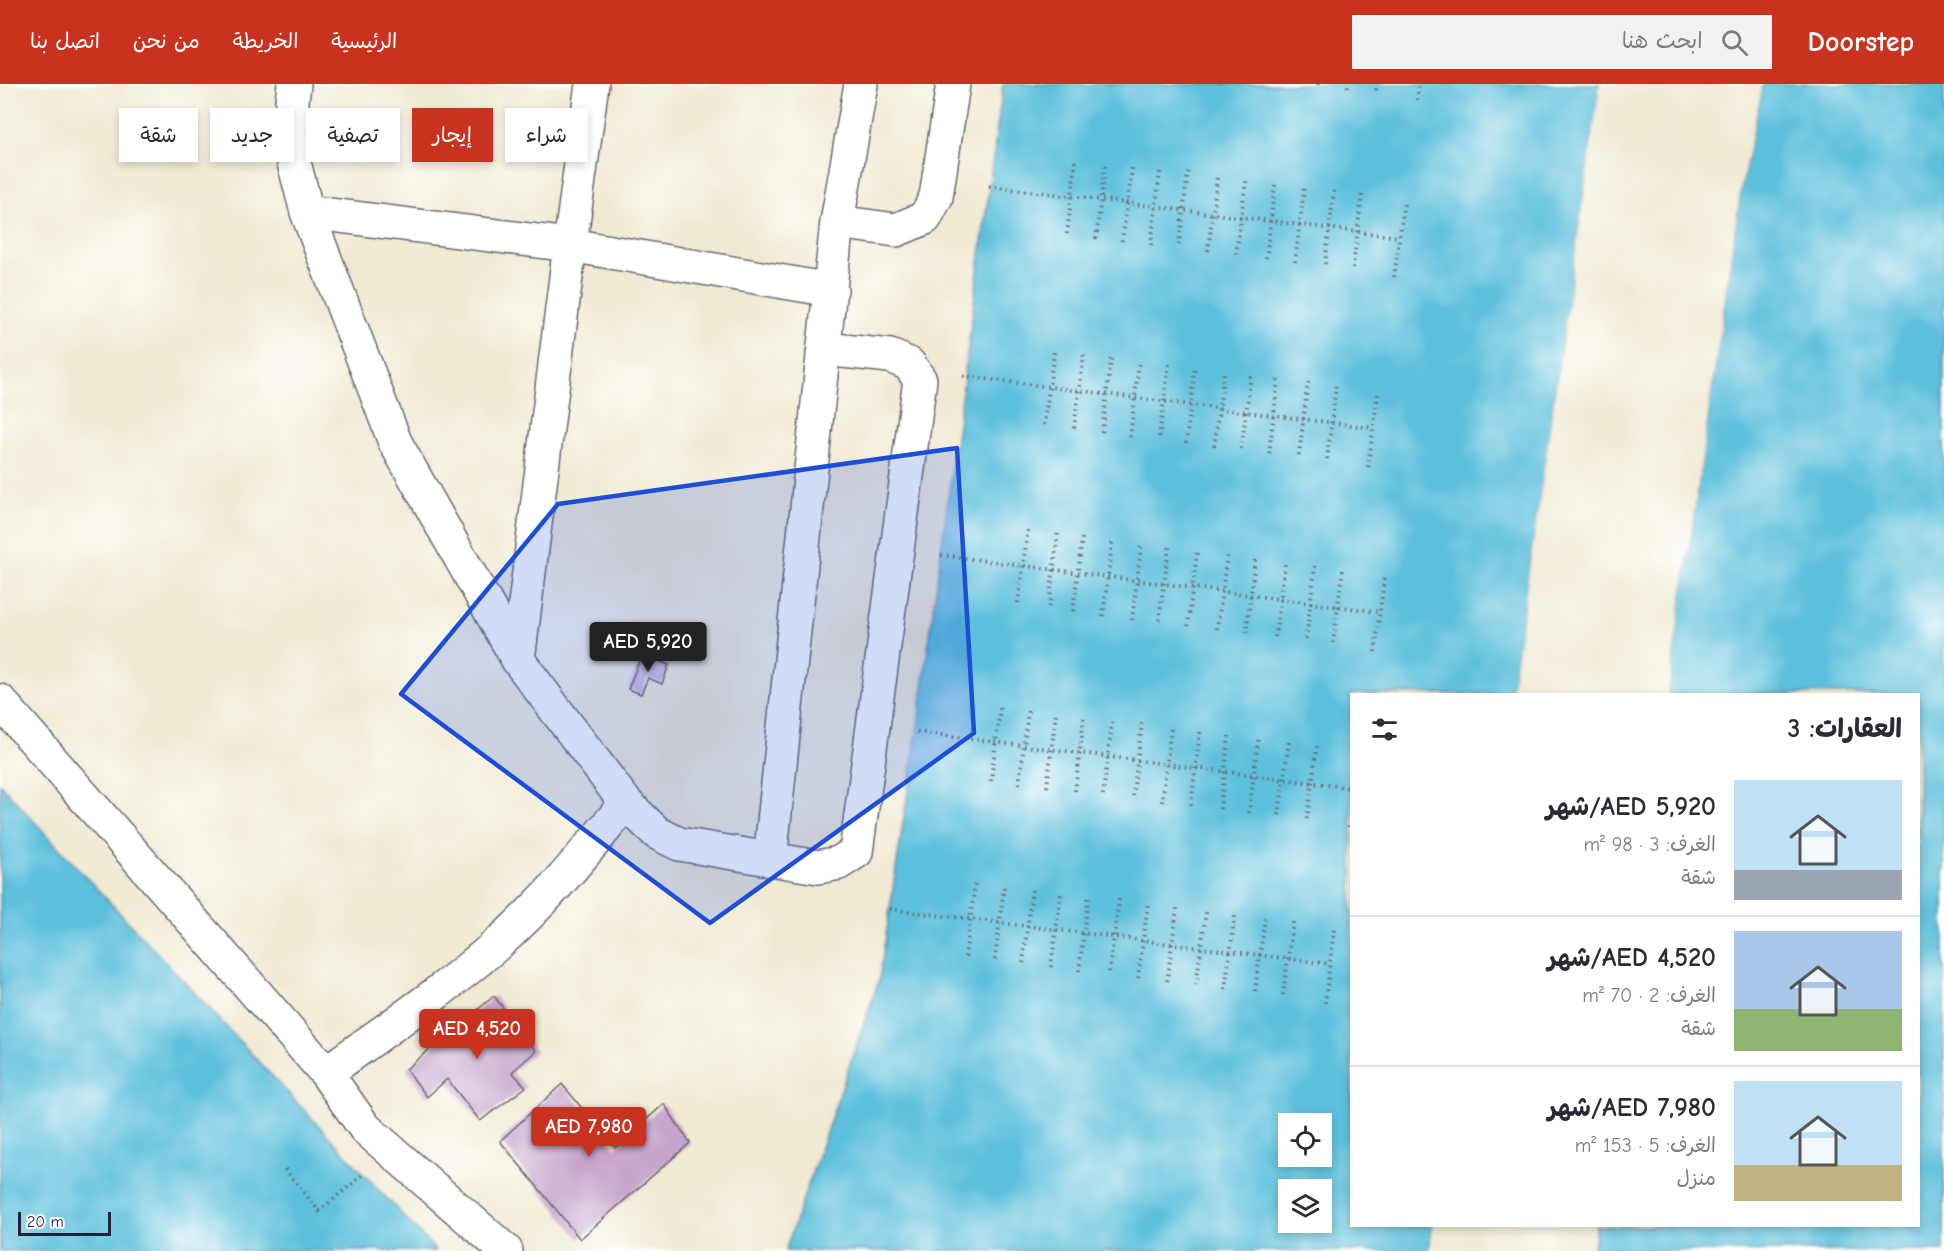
<!DOCTYPE html>
<html lang="ar">
<meta charset="utf-8">
<style>
body{margin:0;font-family:"Comic Neue","Playpen Sans Arabic",sans-serif;background:#f2f2f3;color:#2b2b33;direction:rtl;height:100vh;display:flex;flex-direction:column;font-size:22px;white-space:nowrap}
*{box-sizing:border-box;margin:0}
p{font-size:20px;color:#7c7c81}
.icon{flex:none;width:33px;height:33px;fill:none;stroke:currentColor;stroke-width:2;stroke-linecap:round;stroke-linejoin:round}
.map{position:relative;flex:1;overflow:hidden;direction:ltr}
.details{position:absolute;left:1350px;top:609px;width:570px;height:534px;display:flex;flex-direction:column;background:#fff;border-radius:0px;box-shadow:0 3px 9px #0003;direction:rtl}
.details>*{flex:none}
.hud{position:absolute;left:18px;top:24px;width:570px;height:54px;direction:rtl;display:flex;gap:12px}
.buttons{position:absolute;left:1278px;top:1029px;display:grid;gap:12px}
.buttons a{display:grid;place-items:center;width:54px;height:54px;border-radius:0px;background:#fff;box-shadow:0 3px 9px #0003;font-size:30px}
.scale{position:absolute;left:18px;bottom:15px;width:93px;box-sizing:border-box;padding-left:6px;border:3px solid #22223b;border-top:0;font-size:16px;line-height:21px;white-space:nowrap;color:#22223b;-webkit-text-stroke:4px #fff;paint-order:stroke}
.price{position:absolute;translate:-50% -51px;padding:0 14px;border-radius:6px;background:#c8321e;color:#fff;font-size:20px;line-height:39px;filter:drop-shadow(0 2px 3px #0008)}
.price::after{content:'';position:absolute;left:50%;top:36px;width:18px;height:14px;margin-left:-9px;background:inherit;clip-path:polygon(0 0,100% 0,50% 100%)}
.price.on{background:#222;color:#fff}
ul{padding:0;list-style:none}
li{display:flex;align-items:center;gap:18px;height:150px;padding:0 18px}
li+li{border-top:2px solid #e1e1e2}
li span{display:grid;place-items:center;flex:none;width:168px;height:120px;border-radius:0px;color:#555}
li>.icon{margin-inline-start:auto}
span .icon{width:72px;height:72px;fill:#fffc;stroke-width:1}
li b{font-size:26px}
h2{display:flex;justify-content:space-between;align-items:center;height:72px;padding:0 18px;font-size:26px}
.tag{padding:0 21px;border-radius:0px;background:#fff;box-shadow:0 3px 9px #0003;font-size:21px;line-height:54px}
.tag.on{background:#c8321e;color:#fff}
header{display:flex;align-items:center;gap:36px;box-sizing:border-box;height:84px;padding:0 30px;background:#c8321e;color:#fff}
header strong{font-size:28px}
nav{display:flex;gap:33px;margin-inline-start:auto;font-size:21px}
.search{width:420px;height:54px;background:#f2f2f3;display:flex;align-items:center;gap:15px;box-sizing:border-box;padding:0 21px;border-radius:0px;color:#7c7c81;font-size:22px}
.map>svg:first-child{display:block}
.water{fill:#5dc0dc;stroke:#40718c;stroke-width:1.5;fill-rule:evenodd}
.pier{fill:#f1ead3}
.building{fill:#c6a5cc}
.lines{fill:none;stroke-linecap:round;stroke-linejoin:round}
.minor-casing{stroke:#6a6870;stroke-width:36}
.path{stroke:#6a6870;stroke-width:4;stroke-dasharray:1.5 4.5;stroke-linecap:butt}
.minor{stroke:#fff;stroke-width:33}
.marked{fill:#1d4ed8;fill-opacity:0.2;stroke:#1d4ed8;stroke-width:4.5;stroke-linejoin:round}
</style>
<header>
<strong>Doorstep</strong>
<div class="search"><svg class="icon" aria-label="search" viewBox="0 0 24 24"><circle cx="10" cy="10" r="6"/><path d="M15 15l6 6"/></svg>ابحث هنا</div>
<nav><a>الرئيسية</a><a>الخريطة</a><a>من نحن</a><a>اتصل بنا</a></nav>
</header>
<div class="map">
<svg width="1944" height="1167" viewBox="0 0 1944 1167">
<rect width="100%" height="100%" fill="#fff"/>
<filter id="ink" filterUnits="userSpaceOnUse"><feTurbulence type="fractalNoise" baseFrequency=".0167" numOctaves="2"/><feDisplacementMap in="SourceGraphic" scale="12" xChannelSelector="R" yChannelSelector="G"/><feConvolveMatrix kernelMatrix="1 2 1 2 8 2 1 2 1" color-interpolation-filters="sRGB"/></filter>
<filter id="wash" filterUnits="userSpaceOnUse"><feTurbulence type="fractalNoise" baseFrequency=".008" numOctaves="4" result="noise"/><feDisplacementMap in="SourceGraphic" scale="24" xChannelSelector="R" yChannelSelector="G"/><feGaussianBlur stdDeviation="1.35" result="paint"/><feColorMatrix in="noise" values="0 0 0 0 0 0 0 0 0 0 0 0 0 0 0 0 0 1.4 0 .05"/><feComposite in="paint" operator="in"/></filter>
<g filter="url(#wash)">
<rect width="100%" height="100%" fill="#f1ead3"/>
<path class="water" d="M 1003,0 L 1600,0 L 1511,610 L 1352,610 L 1352,1142 L 1432,1142 L 1429,1167 L 785,1167 L 879,896 L 917,648 ZM 1288,1040 L 1322,1040 L 1322,1072 L 1288,1072 ZM 1288,1106 L 1322,1106 L 1322,1138 L 1288,1138 Z
M 1763,0 L 1944,0 L 1944,1167 L 1593,1167 L 1596,1142 L 1918,1142 L 1918,610 L 1668,610 L 1741,102 Z
M 0,700 L 42,746 L 436,1167 L 0,1167 Z"/>
<path class="pier" d="M 1600,0 L 1603,0 L 1561,299 L 1514,610 L 1511,610 Z
M 1760,0 L 1763,0 L 1741,102 L 1668,610 L 1665,610 L 1738,101 Z"/>
<g id="blocks">
<path class="building" d="M 642,570 L 669,581 L 662,600 L 648,594 L 641,610 L 628,605 Z
M 494,912 L 536,967 L 512,988 L 526,1003 L 480,1037 L 447,995 L 427,1013 L 406,985 Z
M 562,1000 L 615,1064 L 664,1020 L 690,1059 L 580,1155 L 500,1057 Z"/>
</g>
</g>
<g filter="url(#ink)">
<use href="#blocks" fill-opacity="0" stroke="#6a6870" stroke-width="1.5"/>
<g class="lines">
<defs>
<path id="minor" d="M 294,0 L 292,17 L 292,71 L 307,128 L 395,358 L 518,576 L 626,719 L 657,749 L 679,760 L 818,783 L 839,779 L 856,768 L 920,296 L 909,280 L 890,272 L 824,265
M 307,128 L 570,161 L 831,206
M 837,138 L 896,146 L 925,134 L 936,113 L 953,0
M 518,576 L 570,161 L 592,0
M 0,617 L 326,989 L 365,1044 L 506,1167
M 770,776 L 837,138 L 861,0
M 326,989 C 382,948 441,909 494,863 C 543,821 585,769 626,719"/>
</defs>
<use href="#minor" class="minor-casing"/>
<path class="path" d="M 1318,1 L 1318,0
M 1348,3 L 1348,0
M 1376,6 L 1377,0
M 1417,16 L 1419,0
M 989,102 L 1399,153
M 1067,150 L 1076,76
M 1096,155 L 1105,81
M 1122,157 L 1132,84
M 1151,161 L 1160,88
M 1179,161 L 1188,88
M 1208,167 L 1217,94
M 1236,170 L 1246,97
M 1266,174 L 1275,101
M 1295,178 L 1304,105
M 1325,180 L 1334,107
M 1353,184 L 1362,110
M 1394,193 L 1404,120
M 963,292 L 1373,344
M 1044,341 L 1054,268
M 1074,344 L 1084,271
M 1102,348 L 1111,275
M 1130,353 L 1139,279
M 1159,353 L 1169,280
M 1186,359 L 1195,285
M 1214,362 L 1224,289
M 1241,365 L 1251,292
M 1269,369 L 1278,296
M 1299,371 L 1308,298
M 1327,375 L 1336,302
M 1368,383 L 1378,310
M 941,471 L 1380,528
M 1018,519 L 1028,445
M 1049,523 L 1058,449
M 1073,527 L 1082,454
M 1103,532 L 1112,459
M 1132,536 L 1141,463
M 1159,536 L 1169,463
M 1188,542 L 1197,469
M 1217,545 L 1227,472
M 1246,549 L 1255,476
M 1275,553 L 1285,480
M 1306,555 L 1315,482
M 1333,559 L 1343,485
M 1375,568 L 1384,494
M 917,648 L 1352,704
M 991,697 L 1000,624
M 1019,700 L 1028,627
M 1047,703 L 1056,629
M 1075,707 L 1084,634
M 1103,711 L 1112,638
M 1133,712 L 1142,639
M 1162,718 L 1171,644
M 1191,721 L 1200,648
M 1220,725 L 1229,652
M 1249,729 L 1258,656
M 1279,731 L 1289,658
M 1307,735 L 1317,662
M 1349,743 L 1352,720
M 890,825 L 1330,880
M 965,873 L 975,800
M 995,876 L 1004,802
M 1023,879 L 1032,805
M 1051,883 L 1061,809
M 1079,887 L 1088,814
M 1109,888 L 1119,815
M 1138,894 L 1148,820
M 1167,897 L 1177,824
M 1196,901 L 1206,828
M 1225,905 L 1235,832
M 1255,907 L 1265,834
M 1283,911 L 1293,838
M 1325,919 L 1334,846
M 285,1085 L 319,1127 L 364,1090"/>
<use href="#minor" class="minor"/>
</g>
</g>
<path class="marked" d="M 957,364 L 974,649 L 710,839 L 401,610 L 558,420 Z"/>
</svg>
<div class="buttons">
<a><svg class="icon" aria-label="locate" viewBox="0 0 24 24"><circle cx="12" cy="12" r="6"/><path d="M12 2v4M12 18v4M2 12h4M18 12h4"/></svg></a>
<a><svg class="icon" aria-label="layers" viewBox="0 0 24 24"><path d="M12 4l9 5-9 5-9-5zM3 14l9 5 9-5"/></svg></a>
</div>
<div class="scale">20 m</div>
<b class="price on" style="left:648px;top:589px">AED 5,920</b>
<b class="price" style="left:477px;top:976px">AED 4,520</b>
<b class="price" style="left:589px;top:1074px">AED 7,980</b>
<div class="hud">
<a class="tag">شراء</a>
<a class="tag on">إيجار</a>
<a class="tag">تصفية</a>
<a class="tag">جديد</a>
<a class="tag">شقة</a>
</div>
<section class="details">
<h2>العقارات: 3<svg class="icon" aria-label="filters" viewBox="0 0 24 24"><path d="M4 7h16M4 17h16"/><circle cx="9" cy="7" r="2"/><circle cx="15" cy="17" r="2"/></svg></h2>
<ul>
<li><span style="background:linear-gradient(#bfe0f5 75%,#9aa5b1 0)"><svg class="icon" aria-label="home" viewBox="0 0 24 24"><path d="M3 11l9-7 9 7M6 9v11h12V9"/></svg></span><div><b>AED 5,920/شهر</b><p>الغرف: 3 · 98 m²</p><p>شقة</p></div></li>
<li><span style="background:linear-gradient(#a9c7e8 65%,#8fb573 0)"><svg class="icon" aria-label="home" viewBox="0 0 24 24"><path d="M3 11l9-7 9 7M6 9v11h12V9"/></svg></span><div><b>AED 4,520/شهر</b><p>الغرف: 2 · 70 m²</p><p>شقة</p></div></li>
<li><span style="background:linear-gradient(#bfe0f5 70%,#c2b280 0)"><svg class="icon" aria-label="home" viewBox="0 0 24 24"><path d="M3 11l9-7 9 7M6 9v11h12V9"/></svg></span><div><b>AED 7,980/شهر</b><p>الغرف: 5 · 153 m²</p><p>منزل</p></div></li>
</ul>
</section>
</div>
